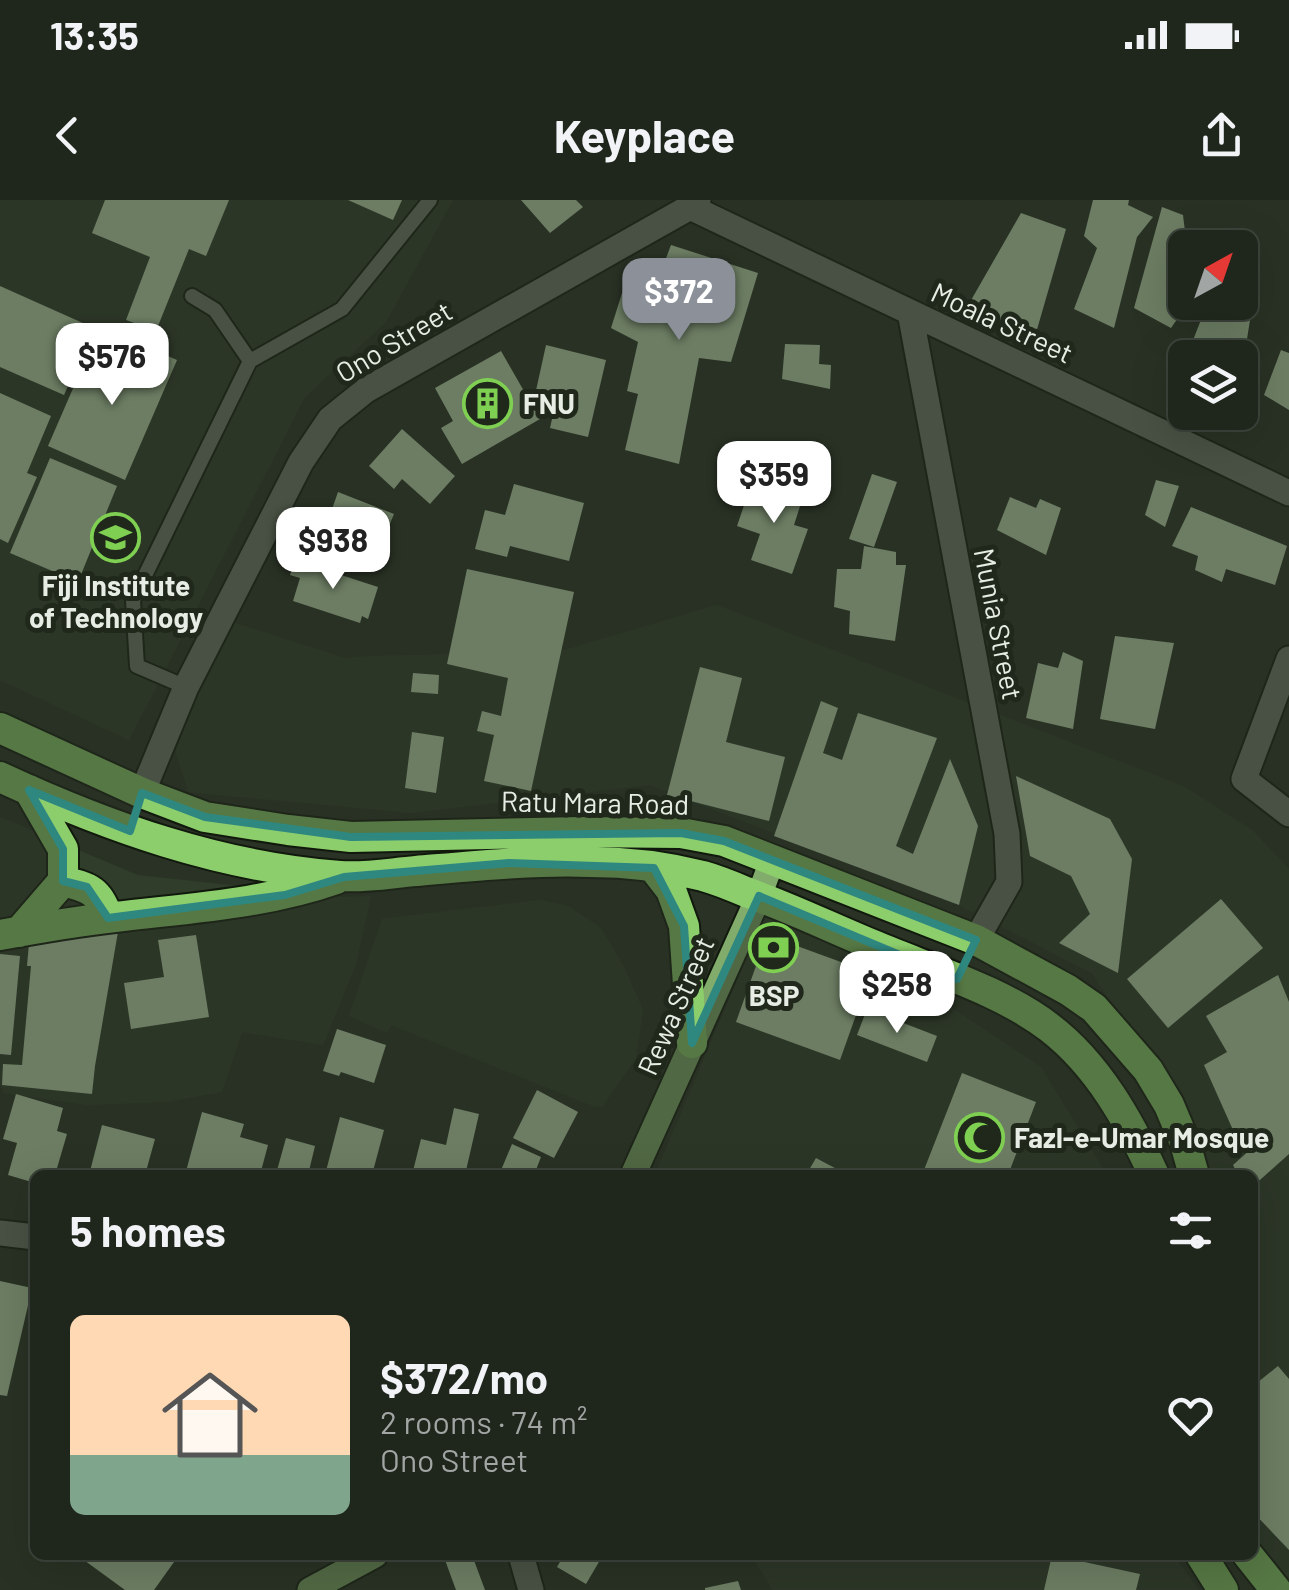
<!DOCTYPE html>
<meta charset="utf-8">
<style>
body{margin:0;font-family:Barlow,sans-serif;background:#2c3229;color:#f1f3f6;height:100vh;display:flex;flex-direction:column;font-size:38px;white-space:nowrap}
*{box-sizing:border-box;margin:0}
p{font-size:32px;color:#a1a5a3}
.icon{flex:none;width:55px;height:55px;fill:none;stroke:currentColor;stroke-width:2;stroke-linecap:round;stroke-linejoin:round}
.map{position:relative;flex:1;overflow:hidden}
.side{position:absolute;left:30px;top:970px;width:1228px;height:390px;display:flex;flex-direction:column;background:#1f261c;border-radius:15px;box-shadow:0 10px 40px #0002,0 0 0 2px #3c433b}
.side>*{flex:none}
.needle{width:65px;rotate:40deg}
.fabs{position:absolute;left:1168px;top:30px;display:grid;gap:20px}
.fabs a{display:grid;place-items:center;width:90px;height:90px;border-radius:15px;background:#1f261c;box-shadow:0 10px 40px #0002,0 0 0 2px #3c433b;font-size:50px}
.price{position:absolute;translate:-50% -85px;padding:0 22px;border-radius:20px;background:#fff;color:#222;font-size:32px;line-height:65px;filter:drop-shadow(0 2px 5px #0008)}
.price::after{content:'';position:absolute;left:50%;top:60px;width:30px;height:22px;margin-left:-15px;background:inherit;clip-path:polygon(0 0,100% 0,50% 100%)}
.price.on{background:#8c9099;color:#fff}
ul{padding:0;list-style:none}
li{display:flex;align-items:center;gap:30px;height:250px;padding:0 40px}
li span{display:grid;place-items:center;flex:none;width:280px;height:200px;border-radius:15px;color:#555}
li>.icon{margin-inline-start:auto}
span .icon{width:120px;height:120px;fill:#fffc;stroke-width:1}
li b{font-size:42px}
h2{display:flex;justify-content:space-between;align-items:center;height:120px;padding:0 40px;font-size:42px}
.status{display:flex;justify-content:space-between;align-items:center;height:70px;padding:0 50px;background:#1f261c;direction:ltr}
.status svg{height:28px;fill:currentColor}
header{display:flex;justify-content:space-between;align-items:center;height:130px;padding:0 40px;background:#1f261c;font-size:45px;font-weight:700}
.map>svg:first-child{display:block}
.built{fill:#303d2a}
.building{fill:#bcd9af}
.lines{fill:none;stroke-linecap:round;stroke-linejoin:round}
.lane-casing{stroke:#11190d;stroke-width:18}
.street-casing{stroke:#11190d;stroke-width:29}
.secondary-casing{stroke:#11190d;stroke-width:29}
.primary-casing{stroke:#11190d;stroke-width:29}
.highway-casing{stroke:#11190d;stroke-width:34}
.lane{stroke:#6e7869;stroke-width:14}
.street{stroke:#6e7869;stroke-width:25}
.secondary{stroke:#6e7869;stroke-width:25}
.primary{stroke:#81ac6b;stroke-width:25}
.highway{stroke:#8dce6c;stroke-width:30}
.marked{fill:none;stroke:#2f8880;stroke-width:8;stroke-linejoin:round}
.labels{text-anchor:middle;stroke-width:10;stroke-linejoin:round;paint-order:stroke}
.street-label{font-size:28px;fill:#e7ede4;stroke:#1f281b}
.poi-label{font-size:28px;font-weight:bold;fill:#e7ede4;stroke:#1f281b;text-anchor:start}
</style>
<div class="status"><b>13:35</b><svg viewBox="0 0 49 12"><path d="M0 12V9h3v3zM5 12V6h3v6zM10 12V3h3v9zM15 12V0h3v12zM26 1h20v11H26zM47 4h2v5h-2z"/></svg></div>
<header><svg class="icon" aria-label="back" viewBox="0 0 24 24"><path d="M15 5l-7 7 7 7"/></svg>Keyplace<svg class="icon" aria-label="share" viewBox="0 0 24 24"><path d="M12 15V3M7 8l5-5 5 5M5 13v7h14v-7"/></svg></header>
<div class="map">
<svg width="1289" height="1390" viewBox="0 0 1289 1390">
<rect width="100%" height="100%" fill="#293225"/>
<path class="built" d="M 0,0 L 453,0 L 386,122 L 305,197 L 129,540 L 0,480 Z
M 717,405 L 1183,586 L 1252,630 L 1289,669 L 1289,1386 L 1253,1335 L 1252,975 L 1203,975 L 1169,895 L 1092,773 L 959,705 L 650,585 L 411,613 L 188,592 L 173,543 L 235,423 L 345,458 L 371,456 L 558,452 Z
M 0,617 L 138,675 L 342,697 L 371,696 L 356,764 L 323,845 L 242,832 L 222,892 L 166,902 L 87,905 L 4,893 L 0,885 Z
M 540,700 L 568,706 L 601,728 L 624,767 L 643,810 L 636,858 L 602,907 L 593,906 L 391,825 L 387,833 L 349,816 L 382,719 Z
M 765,714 L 890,767 L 1041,867 L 1107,975 L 655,975 Z
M 751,1355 L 1173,1355 L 1199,1390 L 773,1390 Z"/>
<path class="building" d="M 105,0 L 229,0 L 206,56 L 189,49 L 156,131 L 126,120 L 150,57 L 92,33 Z
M 348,0 L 402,0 L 393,20 Z
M 521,0 L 576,0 L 583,7 L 550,33 Z
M 1093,0 L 1129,0 L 1128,5 L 1153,17 L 1137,37 L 1114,128 L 1074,109 L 1097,48 L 1084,36 Z
M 1162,7 L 1183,15 L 1186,40 L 1196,48 L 1185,48 L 1185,102 L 1189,102 L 1171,128 L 1134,108 Z
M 1021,13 L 1066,29 L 1034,140 L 970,102 Z
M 671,45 L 758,73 L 731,162 L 699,158 L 679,264 L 625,250 L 638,194 L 627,191 L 638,142 L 611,128 L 623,90 L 651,98 Z
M 0,86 L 94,128 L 64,195 L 0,167 Z
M 1240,89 L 1254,95 L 1247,139 L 1239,158 L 1186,158 L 1208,102 L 1240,102 Z
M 135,142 L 177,160 L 125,280 L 48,246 L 91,147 L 126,162 Z
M 785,144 L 820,145 L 819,164 L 831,165 L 830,189 L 782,179 Z
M 546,145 L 606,160 L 588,237 L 550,228 L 556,201 L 535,195 Z
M 1281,150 L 1289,153 L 1289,210 L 1264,195 Z
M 501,151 L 540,219 L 462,264 L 441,228 L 453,221 L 435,188 Z
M 0,193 L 51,216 L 27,273 L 37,277 L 8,343 L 0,339 Z
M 402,229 L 455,276 L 430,304 L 402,279 L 394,289 L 369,266 Z
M 50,258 L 117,286 L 78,382 L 10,353 Z
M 872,274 L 897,282 L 874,347 L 849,339 Z
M 753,279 L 803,297 L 794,325 L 808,329 L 792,374 L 751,360 L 760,334 L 737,326 Z
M 1156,280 L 1179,286 L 1165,327 L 1145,315 Z
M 514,284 L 584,303 L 569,361 L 510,346 L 507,357 L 475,349 L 485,310 L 505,315 Z
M 338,292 L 394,314 L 378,352 L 350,343 L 347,350 L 321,341 Z
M 1010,297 L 1036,308 L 1040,299 L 1061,308 L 1046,355 L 997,330 Z
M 1191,307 L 1287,346 L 1275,385 L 1226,369 L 1222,382 L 1195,370 L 1198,356 L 1172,346 Z
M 864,346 L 896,352 L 896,365 L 906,365 L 895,441 L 849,434 L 850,411 L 834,407 L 837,369 L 861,369 Z
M 295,360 L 378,387 L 368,419 L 362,416 L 360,423 L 293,401 L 300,378 L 290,375 Z
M 467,369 L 574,392 L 531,591 L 484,581 L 494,535 L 477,531 L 482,511 L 501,516 L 508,478 L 447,464 Z
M 1115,436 L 1174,443 L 1155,529 L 1100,519 Z
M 1063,452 L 1083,461 L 1073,529 L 1026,518 L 1038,463 L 1058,468 Z
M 700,467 L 742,478 L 726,542 L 785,557 L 769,621 L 667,595 Z
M 413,473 L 439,475 L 438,494 L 411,492 Z
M 821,501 L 838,508 L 823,553 L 842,560 L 858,513 L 937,538 L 896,646 L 913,654 L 950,559 L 978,626 L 959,705 L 774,636 Z
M 412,532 L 444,537 L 436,593 L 405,588 Z
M 1016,576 L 1110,619 L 1132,659 L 1118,773 L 1059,743 L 1090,714 L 1071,676 L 1030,656 Z
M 1221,699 L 1263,748 L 1168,828 L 1127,779 Z
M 119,726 L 95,866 L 92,894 L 2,885 L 3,864 L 22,865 L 31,766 L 27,766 L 29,743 Z
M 196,735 L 209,817 L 131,829 L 124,783 L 164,777 L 158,740 Z
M 767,735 L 871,773 L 840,860 L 736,822 Z
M 0,754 L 20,756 L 11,855 L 0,854 Z
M 1278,775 L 1289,802 L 1289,954 L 1252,987 L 1252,975 L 1238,975 L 1233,965 L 1252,948 L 1244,928 L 1233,930 L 1204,865 L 1227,852 L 1206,816 Z
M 867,809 L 937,836 L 927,862 L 857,835 Z
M 337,829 L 386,845 L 374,883 L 341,872 L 339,876 L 323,871 Z
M 962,873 L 1036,902 L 1008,975 L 922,975 Z
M 537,890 L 578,912 L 554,958 L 513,938 Z
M 16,894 L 63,908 L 57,931 L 67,934 L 55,975 L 35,975 L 35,983 L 8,975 L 17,943 L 3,939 Z
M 454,908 L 479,914 L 465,975 L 412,975 L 421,939 L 446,945 Z
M 202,912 L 244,924 L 240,937 L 268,945 L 260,975 L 185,975 Z
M 340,917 L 384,930 L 372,975 L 325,975 Z
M 102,925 L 155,939 L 145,975 L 89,975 Z
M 286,938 L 315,946 L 308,975 L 276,974 Z
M 512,944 L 541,957 L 534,975 L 499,975 Z
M 816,958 L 848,975 L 806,975 Z
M 0,1081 L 32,1088 L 7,1196 L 0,1195 Z
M 1278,1166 L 1289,1179 L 1289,1350 L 1252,1311 L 1252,1187 Z
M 77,1355 L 179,1355 L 154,1390 L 125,1390 Z
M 460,1355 L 472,1355 L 485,1390 L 456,1390 L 445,1360 Z
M 564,1355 L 603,1355 L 586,1384 L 557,1367 Z
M 1052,1355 L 1140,1374 L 1136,1390 L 1044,1390 Z
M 738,1381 L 741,1390 L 705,1390 L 705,1388 Z"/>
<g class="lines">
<defs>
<path id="lane" d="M 192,96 L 215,110 L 250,161
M 186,487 L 137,466 L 133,400 L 250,161 L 342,109 L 430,0"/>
<path id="street" d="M 690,7 L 1289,293
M 910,112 L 1007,634 L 1009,682 L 976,740
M 1289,459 L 1244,579 L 1289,614
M 142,593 L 186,487 L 301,262 L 330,219 L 366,190 L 690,7 L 698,0
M 0,1033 L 35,1037"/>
<path id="secondary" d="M 521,1355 L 531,1390"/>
<path id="primary" d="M 633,975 L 759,696 L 772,661
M 310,1390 L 375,1355"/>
<path id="highway" d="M 0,528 L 142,593 L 205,617 L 288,630 L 351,637 L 580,632 L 681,633 L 724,641 L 976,740 L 1068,790 L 1094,808 L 1148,870 L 1169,905 L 1185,943 L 1194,975
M 0,577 C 108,627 220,667 340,676 C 365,678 391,673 416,671 C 474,666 532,660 590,662 C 627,662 667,667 703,676 C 717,680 732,686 746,692 C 791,708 834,729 878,747 C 933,770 1004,792 1050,828 C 1098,865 1129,921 1154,975
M 654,668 L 671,690 L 684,726 L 692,843
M 63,681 C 90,688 99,690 108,718
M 19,732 L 63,681 L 63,649 L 29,590
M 0,735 C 38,728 77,721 115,717 C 189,708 265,704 336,679
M 1201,1355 L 1223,1390
M 1248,1355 L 1276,1390"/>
</defs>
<use href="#lane" class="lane-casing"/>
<use href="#street" class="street-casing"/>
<use href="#secondary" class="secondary-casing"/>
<use href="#primary" class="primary-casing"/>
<use href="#highway" class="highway-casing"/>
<use href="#lane" class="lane"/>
<use href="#street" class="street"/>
<use href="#secondary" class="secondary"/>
<use href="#primary" class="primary"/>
<use href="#highway" class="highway"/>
</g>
<path d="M0 0H1289V1390H0ZM 29,590 L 130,631 L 142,593 L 205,617 L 351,637 L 681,633 L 724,641 L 976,740 L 957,779 L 759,696 L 692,843 L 684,726 L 654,668 L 509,663 L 344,677 L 285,695 L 108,718 L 87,687 L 63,681 L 63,649 Z" fill="#293225" fill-opacity=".55" fill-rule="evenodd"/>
<path class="marked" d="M 29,590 L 130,631 L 142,593 L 205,617 L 351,637 L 681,633 L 724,641 L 976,740 L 957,779 L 759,696 L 692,843 L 684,726 L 654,668 L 509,663 L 344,677 L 285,695 L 108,718 L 87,687 L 63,681 L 63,649 Z"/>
<defs>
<symbol id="building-ring" viewBox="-11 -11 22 22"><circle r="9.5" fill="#1f281b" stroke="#7fd052" stroke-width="1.5"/><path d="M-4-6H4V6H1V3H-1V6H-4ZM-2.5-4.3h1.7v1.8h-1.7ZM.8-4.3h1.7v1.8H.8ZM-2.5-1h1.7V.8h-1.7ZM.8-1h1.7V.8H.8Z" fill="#7fd052"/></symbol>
<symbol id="university-ring" viewBox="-11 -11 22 22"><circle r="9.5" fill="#1f281b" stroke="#7fd052" stroke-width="1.5"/><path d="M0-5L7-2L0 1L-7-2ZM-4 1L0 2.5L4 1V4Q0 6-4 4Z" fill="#7fd052"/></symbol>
<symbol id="bank-ring" viewBox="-11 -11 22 22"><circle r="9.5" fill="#1f281b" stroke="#7fd052" stroke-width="1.5"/><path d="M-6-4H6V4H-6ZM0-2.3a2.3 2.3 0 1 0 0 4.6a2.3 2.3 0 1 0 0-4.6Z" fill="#7fd052"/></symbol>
<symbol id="mosque-ring" viewBox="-11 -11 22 22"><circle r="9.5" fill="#1f281b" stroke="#7fd052" stroke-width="1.5"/><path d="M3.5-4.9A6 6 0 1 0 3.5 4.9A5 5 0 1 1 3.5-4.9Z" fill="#7fd052"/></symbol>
</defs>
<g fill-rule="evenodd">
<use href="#building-ring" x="460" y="176" width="55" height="55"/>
<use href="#university-ring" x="88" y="310" width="55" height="55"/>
<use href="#bank-ring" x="746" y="720" width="55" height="55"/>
<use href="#mosque-ring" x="952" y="910" width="55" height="55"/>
</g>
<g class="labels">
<g class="street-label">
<text transform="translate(1002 123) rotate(25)" y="10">Moala Street</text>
<text transform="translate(394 142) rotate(-31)" y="10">Ono Street</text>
<text transform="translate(998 424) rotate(79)" y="10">Munia Street</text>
<text transform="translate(595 603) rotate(1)" y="10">Ratu Mara Road</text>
<text transform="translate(676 806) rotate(-66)" y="10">Rewa Street</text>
</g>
<g class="poi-label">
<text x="523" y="214">FNU</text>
<text x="116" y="396" text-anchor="middle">Fiji Institute<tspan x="116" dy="32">of Technology</tspan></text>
<text x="774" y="806" text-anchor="middle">BSP</text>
<text x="1014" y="948">Fazl-e-Umar Mosque</text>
</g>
</g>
</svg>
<div class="fabs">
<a><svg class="needle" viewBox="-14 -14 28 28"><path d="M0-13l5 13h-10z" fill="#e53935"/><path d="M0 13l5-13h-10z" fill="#a1a5a3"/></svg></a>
<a><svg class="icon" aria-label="layers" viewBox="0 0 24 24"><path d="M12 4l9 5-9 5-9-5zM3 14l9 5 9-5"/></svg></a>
</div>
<b class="price on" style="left:679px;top:143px">$372</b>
<b class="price" style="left:112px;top:208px">$576</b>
<b class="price" style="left:774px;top:326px">$359</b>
<b class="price" style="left:333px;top:392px">$938</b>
<b class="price" style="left:897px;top:836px">$258</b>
<section class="side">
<h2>5 homes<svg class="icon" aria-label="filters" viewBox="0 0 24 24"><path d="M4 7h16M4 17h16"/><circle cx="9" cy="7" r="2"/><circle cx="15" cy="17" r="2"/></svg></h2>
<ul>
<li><span style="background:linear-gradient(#ffd9b3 70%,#7fa58c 0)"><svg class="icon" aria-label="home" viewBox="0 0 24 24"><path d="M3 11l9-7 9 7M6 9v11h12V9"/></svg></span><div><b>$372/mo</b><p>2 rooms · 74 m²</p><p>Ono Street</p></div><svg class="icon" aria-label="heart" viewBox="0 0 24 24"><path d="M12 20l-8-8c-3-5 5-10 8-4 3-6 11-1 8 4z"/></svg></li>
</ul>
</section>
</div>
